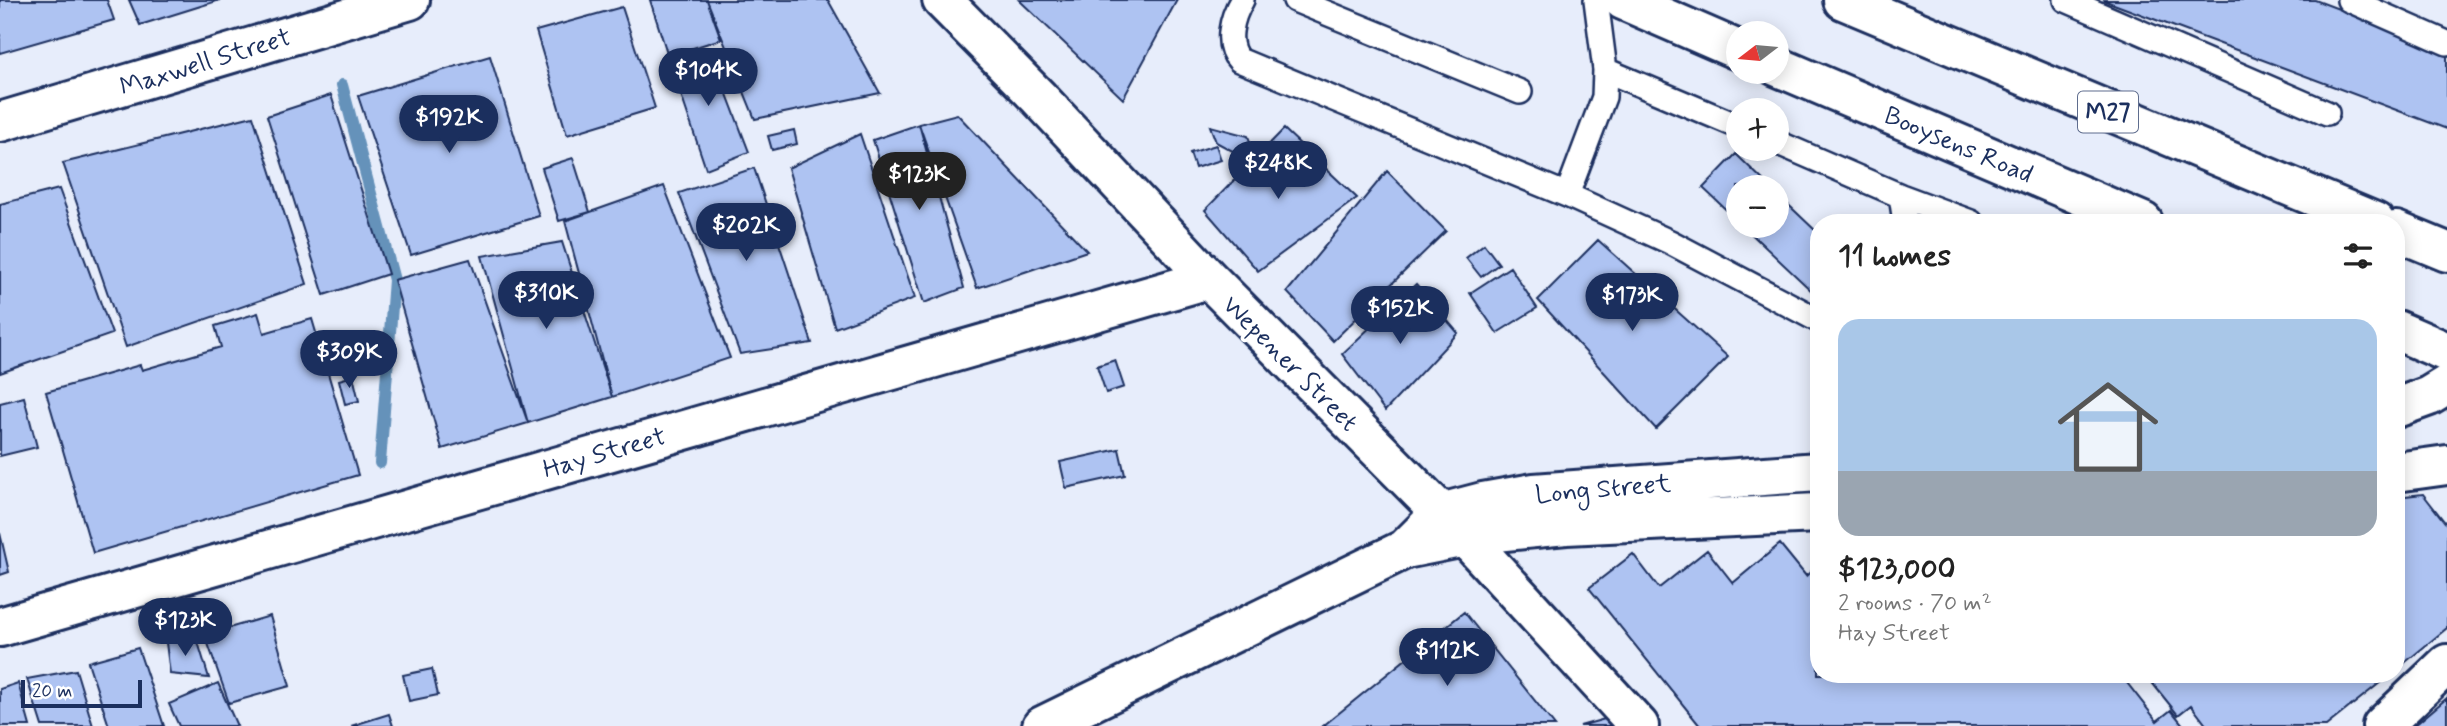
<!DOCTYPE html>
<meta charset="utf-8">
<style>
body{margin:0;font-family:Mynerve,sans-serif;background:#f2f2f2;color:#222;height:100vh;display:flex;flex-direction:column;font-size:26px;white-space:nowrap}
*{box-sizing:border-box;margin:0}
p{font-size:23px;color:#767676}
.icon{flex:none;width:38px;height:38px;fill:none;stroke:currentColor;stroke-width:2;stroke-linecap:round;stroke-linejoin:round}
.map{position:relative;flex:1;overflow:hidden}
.details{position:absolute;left:1810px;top:214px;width:595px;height:469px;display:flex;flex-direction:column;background:#fff;border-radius:28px;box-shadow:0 4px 18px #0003}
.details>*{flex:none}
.needle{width:46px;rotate:254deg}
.tools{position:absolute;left:1726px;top:21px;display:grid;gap:14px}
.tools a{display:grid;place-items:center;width:63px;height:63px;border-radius:50%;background:#fff;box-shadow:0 4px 18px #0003;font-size:35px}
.scale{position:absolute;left:21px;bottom:18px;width:121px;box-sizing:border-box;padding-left:7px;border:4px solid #1b2f5e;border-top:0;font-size:19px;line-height:24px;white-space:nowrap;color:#1b2f5e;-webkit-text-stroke:5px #fff;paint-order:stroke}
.price{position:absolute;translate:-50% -60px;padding:0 16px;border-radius:24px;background:#1b2f5e;color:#fff;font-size:23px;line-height:46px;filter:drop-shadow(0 2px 4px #0008)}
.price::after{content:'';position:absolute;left:50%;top:42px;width:21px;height:16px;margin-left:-10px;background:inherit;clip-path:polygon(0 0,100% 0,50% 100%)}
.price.current{background:#222;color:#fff}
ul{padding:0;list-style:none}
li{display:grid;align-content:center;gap:14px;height:371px;padding:0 28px}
li span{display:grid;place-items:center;height:217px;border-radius:21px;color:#555}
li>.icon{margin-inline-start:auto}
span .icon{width:126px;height:126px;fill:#fffc;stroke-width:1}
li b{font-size:30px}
h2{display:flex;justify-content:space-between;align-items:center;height:84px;padding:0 28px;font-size:30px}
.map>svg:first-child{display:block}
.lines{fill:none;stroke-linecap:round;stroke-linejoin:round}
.stream{stroke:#6592ba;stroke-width:12}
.building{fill:#aec3f2;stroke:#1b2f5e;stroke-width:2}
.service-casing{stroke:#1b2f5e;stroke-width:28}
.minor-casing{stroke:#1b2f5e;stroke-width:44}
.secondary-casing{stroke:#1b2f5e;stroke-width:44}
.primary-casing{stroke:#1b2f5e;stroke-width:44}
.service{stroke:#fff;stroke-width:23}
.minor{stroke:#fff;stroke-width:38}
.secondary{stroke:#fff;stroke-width:38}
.primary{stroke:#fff;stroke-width:38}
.labels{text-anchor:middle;stroke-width:7;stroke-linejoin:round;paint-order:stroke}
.shield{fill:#fff;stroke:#5f6d8e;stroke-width:2}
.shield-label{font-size:24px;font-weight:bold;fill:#1b2f5e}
.street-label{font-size:26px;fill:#1b2f5e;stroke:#fff}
</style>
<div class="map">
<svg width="2447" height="726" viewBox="0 0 2447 726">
<rect width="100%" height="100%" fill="#e7edfb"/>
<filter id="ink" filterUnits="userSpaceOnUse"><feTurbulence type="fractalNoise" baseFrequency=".0143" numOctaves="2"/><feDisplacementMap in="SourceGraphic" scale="14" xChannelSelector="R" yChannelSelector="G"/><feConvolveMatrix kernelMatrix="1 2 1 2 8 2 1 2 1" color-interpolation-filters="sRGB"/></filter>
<g filter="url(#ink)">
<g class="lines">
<path class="stream" d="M 342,85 L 394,280 L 380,463"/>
</g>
<path class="building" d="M 0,0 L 107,0 L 114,20 L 0,53 Z
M 129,0 L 220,0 L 140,25 Z
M 650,0 L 707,0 L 721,39 L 668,56 Z
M 707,0 L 828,0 L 880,93 L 755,119 Z
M 1019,0 L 1177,0 L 1123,99 Z
M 2103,0 L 2315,0 L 2447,50 L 2447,129 Z
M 622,7 L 655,108 L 567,135 L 536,31 Z
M 711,52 L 749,152 L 706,169 L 668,56 Z
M 490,56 L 539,216 L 411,255 L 358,96 Z
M 331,95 L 388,274 L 324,295 L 267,116 Z
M 957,114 L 1087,251 L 977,288 L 919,124 Z
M 253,116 L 307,284 L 126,347 L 63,163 Z
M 919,124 L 964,288 L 924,303 L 873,140 Z
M 1210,126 L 1248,136 L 1253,150 L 1238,154 L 1216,142 Z
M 1284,129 L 1357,198 L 1258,271 L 1205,210 Z
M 794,130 L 797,144 L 772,150 L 768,136 Z
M 860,134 L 915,298 L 835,328 L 788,168 Z
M 1216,145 L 1221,160 L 1195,168 L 1190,153 Z
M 1736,154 L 1770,187 L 1738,187 L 1738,221 L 1703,188 Z
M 573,158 L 590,212 L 559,221 L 542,168 Z
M 754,168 L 812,343 L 740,354 L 679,193 Z
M 1387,171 L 1446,231 L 1333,341 L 1287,292 Z
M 664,186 L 730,358 L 612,397 L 565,221 Z
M 59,189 L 112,334 L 0,373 L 0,204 Z
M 1776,193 L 1818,233 L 1818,297 L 1743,226 L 1776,226 Z
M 1598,240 L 1728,357 L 1656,429 L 1538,300 Z
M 562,242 L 612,397 L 528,423 L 482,256 Z
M 1484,244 L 1499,264 L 1481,277 L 1466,258 Z
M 470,259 L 528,423 L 442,449 L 394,280 Z
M 1510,267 L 1537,308 L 1497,333 L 1470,293 Z
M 1416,284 L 1458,333 L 1385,411 L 1342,354 Z
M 258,313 L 264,333 L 312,319 L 358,475 L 93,553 L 46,392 L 140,365 L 142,370 L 221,347 L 215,326 Z
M 1115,360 L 1124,387 L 1106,393 L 1097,366 Z
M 353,376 L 359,401 L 345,404 L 339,380 Z
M 24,397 L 37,447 L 0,456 L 0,403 Z
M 1119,449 L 1125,475 L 1066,488 L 1060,462 Z
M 2423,494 L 2447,525 L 2447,628 L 2396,670 L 2396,497 Z
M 0,533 L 9,572 L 0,575 Z
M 1780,544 L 1806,576 L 1818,565 L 1818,674 L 2120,674 L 2157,721 L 2171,710 L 2184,726 L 1700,726 L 1589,588 L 1633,554 L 1659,588 L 1707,550 L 1733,583 Z
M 1464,612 L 1555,726 L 1323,726 Z
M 270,616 L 290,686 L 229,703 L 205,635 Z
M 165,635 L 198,642 L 209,678 L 170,674 Z
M 138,648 L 164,726 L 109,726 L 88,662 Z
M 432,669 L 438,695 L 409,701 L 403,675 Z
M 76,670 L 93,726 L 42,726 L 27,679 Z
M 2145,674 L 2391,674 L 2326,726 L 2207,726 L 2191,705 L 2178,715 Z
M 18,683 L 30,726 L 0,726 L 0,689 Z
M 218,683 L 237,726 L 179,726 L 169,704 Z
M 2447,698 L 2447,726 L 2414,726 Z
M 1626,713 L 1610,726 L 1580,726 Z
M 389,714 L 393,726 L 351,726 Z"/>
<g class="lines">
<defs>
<path id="service" d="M 1242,0 C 1232,17 1224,44 1239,60 L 1567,195 L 1604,97 L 1605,70 L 1596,0
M 1295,0 L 1520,92
M 2066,0 L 2327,113
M 2349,0 L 2447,43
M 1605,70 L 1738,126
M 1776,142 L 1901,196 L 1971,222
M 1567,195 L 1670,242 L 1818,320
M 1901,196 L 1905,222"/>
<path id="minor" d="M 942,0 L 1039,98 L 1209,279 L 1466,538 L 1639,726
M 0,122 L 410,0
M 0,627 L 1209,279
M 2382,726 L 2447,664"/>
<path id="secondary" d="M 2396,408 L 2429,396 L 2447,385
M 2396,472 L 2447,465
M 1405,549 L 1441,513 L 1483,502 L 1534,493 L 1818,472
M 1042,726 L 1405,549 L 1485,533 L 1566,525 L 1818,513"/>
<path id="primary" d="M 1623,0 L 1738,50
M 1843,0 L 2375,222
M 1776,66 L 2143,222
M 2396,231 L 2447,252
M 2396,330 L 2447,352"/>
</defs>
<use href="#service" class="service-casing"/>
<use href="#minor" class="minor-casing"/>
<use href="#secondary" class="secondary-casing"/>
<use href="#primary" class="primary-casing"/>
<use href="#service" class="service"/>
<use href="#minor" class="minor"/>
<use href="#secondary" class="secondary"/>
<use href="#primary" class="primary"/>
</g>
</g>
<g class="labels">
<rect class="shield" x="2078" y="91.5" width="60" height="41" rx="5"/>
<g class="shield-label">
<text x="2108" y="120">M27</text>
</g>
<g class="street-label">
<text transform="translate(205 61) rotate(-17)" y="9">Maxwell Street</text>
<text transform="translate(1959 144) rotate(23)" y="9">Booysens Road</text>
<text transform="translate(1291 363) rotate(45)" y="9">Wepener Street</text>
<text transform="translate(604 452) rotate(-16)" y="9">Hay Street</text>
<text transform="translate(1603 488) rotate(-5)" y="9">Long Street</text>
</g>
</g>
</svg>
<div class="tools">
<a><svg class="needle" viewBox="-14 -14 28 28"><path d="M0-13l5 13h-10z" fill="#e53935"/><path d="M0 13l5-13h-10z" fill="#767676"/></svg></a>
<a>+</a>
<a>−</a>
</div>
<div class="scale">20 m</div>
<b class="price" style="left:708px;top:108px">$104K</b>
<b class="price" style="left:449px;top:155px">$192K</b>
<b class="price" style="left:1278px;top:201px">$248K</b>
<b class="price current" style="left:919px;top:212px">$123K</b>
<b class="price" style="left:746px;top:263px">$202K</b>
<b class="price" style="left:546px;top:331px">$310K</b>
<b class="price" style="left:1632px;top:333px">$173K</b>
<b class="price" style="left:1400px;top:346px">$152K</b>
<b class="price" style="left:349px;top:390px">$309K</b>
<b class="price" style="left:185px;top:658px">$123K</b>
<b class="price" style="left:1447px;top:688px">$112K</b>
<section class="details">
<h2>11 homes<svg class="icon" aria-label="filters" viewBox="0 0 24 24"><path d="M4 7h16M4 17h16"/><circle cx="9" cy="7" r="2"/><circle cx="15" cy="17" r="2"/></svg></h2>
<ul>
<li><span style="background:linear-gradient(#a9c7e8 70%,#9aa5b1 0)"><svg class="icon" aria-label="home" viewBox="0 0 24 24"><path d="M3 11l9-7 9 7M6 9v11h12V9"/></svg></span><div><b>$123,000</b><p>2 rooms · 70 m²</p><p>Hay Street</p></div></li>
</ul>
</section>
</div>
